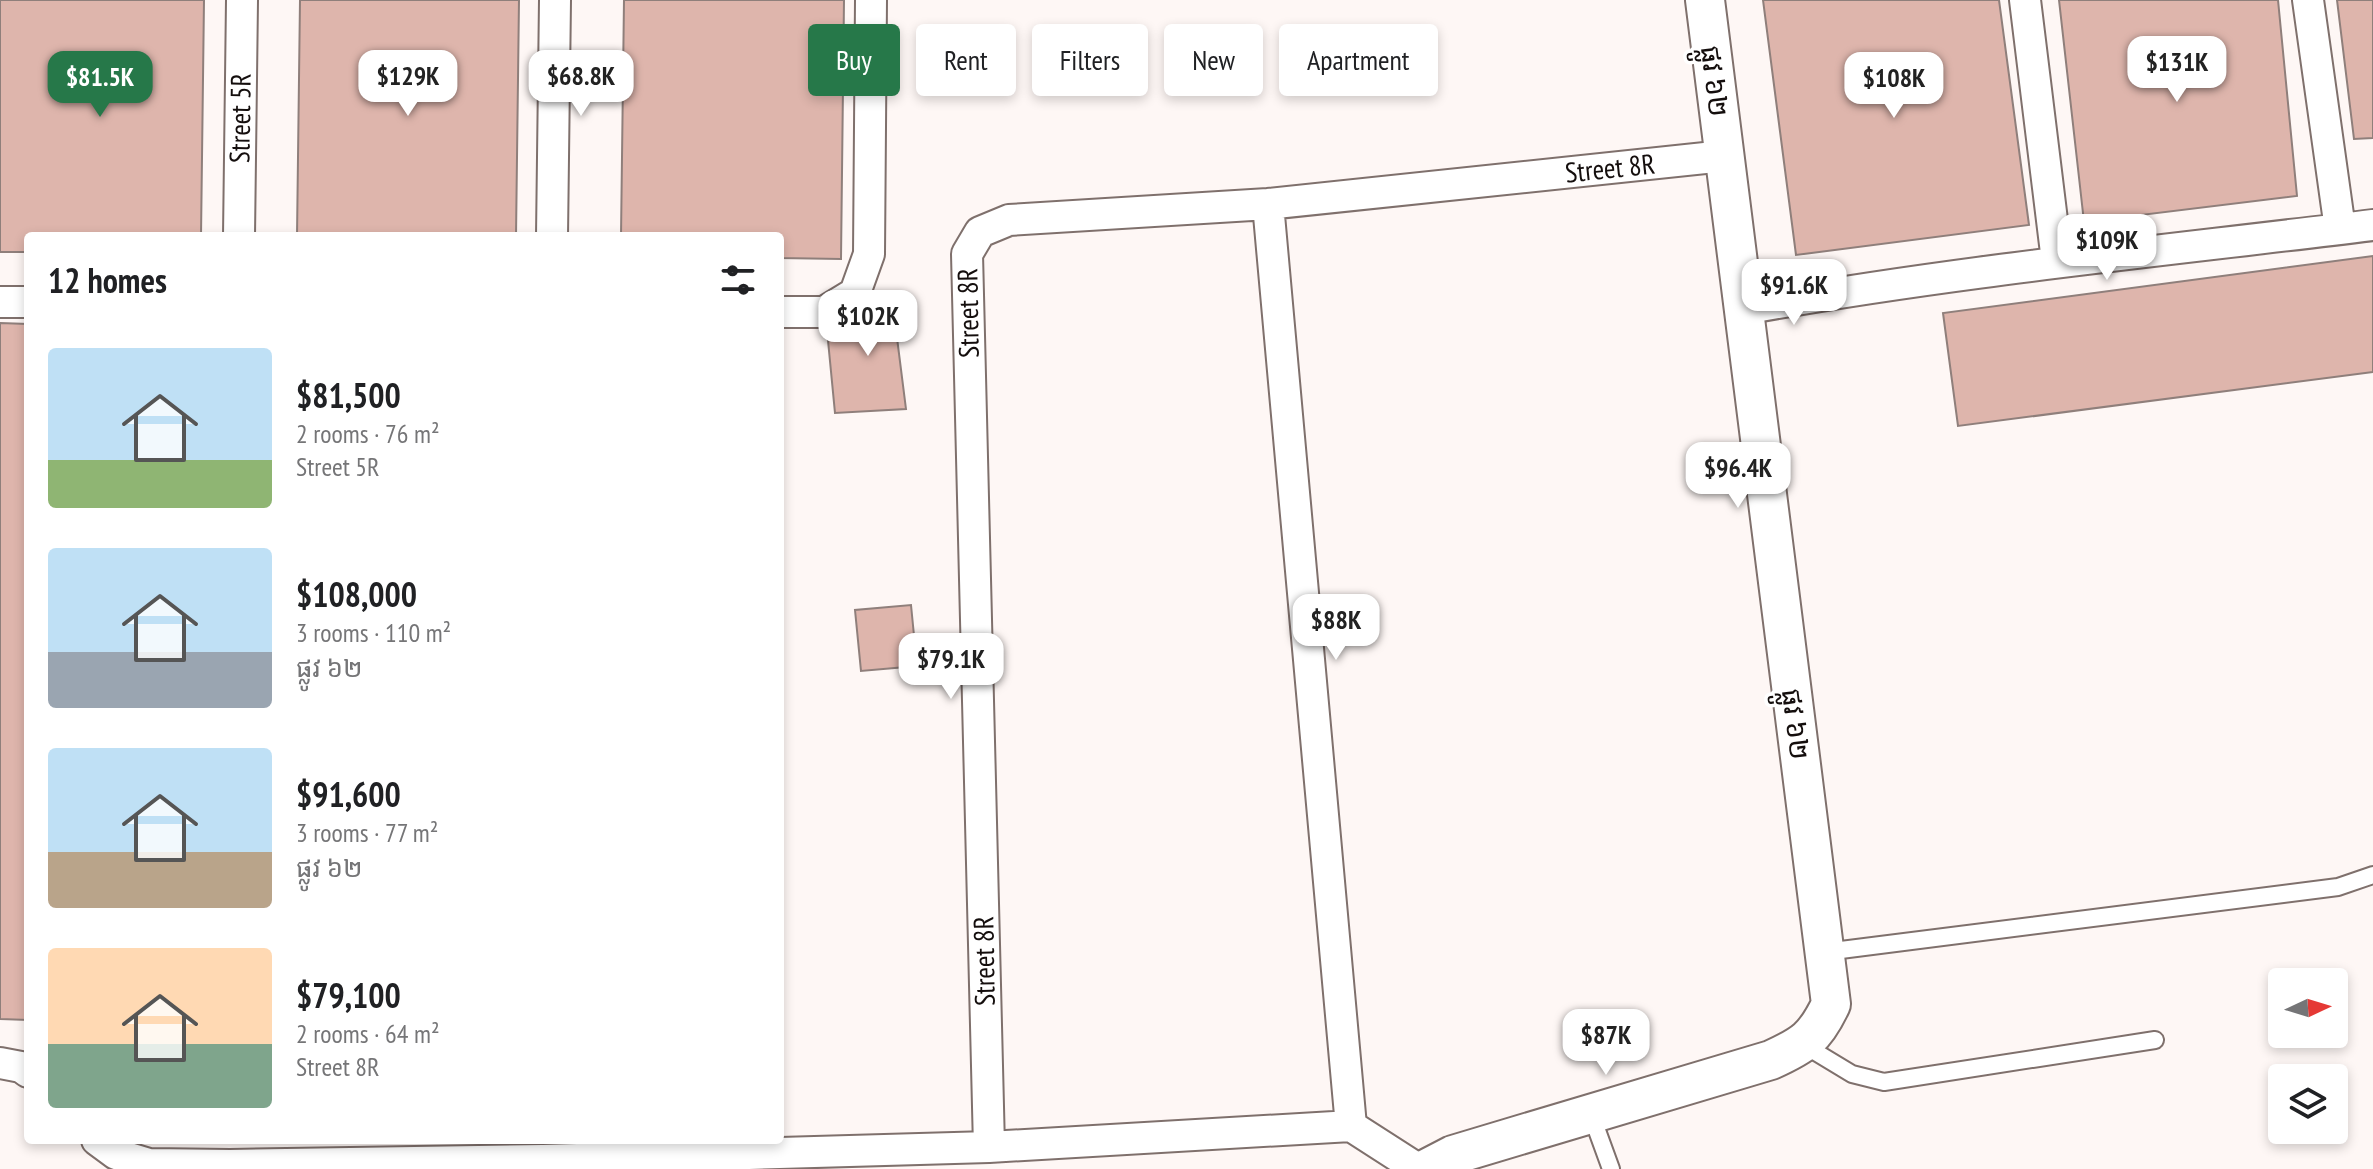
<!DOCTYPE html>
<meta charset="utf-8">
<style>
body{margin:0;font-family:"PT Sans Narrow","Noto Sans Khmer",sans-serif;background:#f2f2f2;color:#202124;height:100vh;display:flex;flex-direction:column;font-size:30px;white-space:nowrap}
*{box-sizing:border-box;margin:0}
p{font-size:26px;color:#757577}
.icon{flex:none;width:44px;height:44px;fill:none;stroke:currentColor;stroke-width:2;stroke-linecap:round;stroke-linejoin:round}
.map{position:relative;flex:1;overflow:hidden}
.panel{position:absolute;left:24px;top:232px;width:760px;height:912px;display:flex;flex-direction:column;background:#fff;border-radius:8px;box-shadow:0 4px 12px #0003}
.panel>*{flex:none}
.banner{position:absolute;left:808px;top:24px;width:760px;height:72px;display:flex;gap:16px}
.needle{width:52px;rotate:86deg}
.fabs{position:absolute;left:2268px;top:968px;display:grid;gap:16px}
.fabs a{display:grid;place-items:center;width:80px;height:80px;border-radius:8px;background:#fff;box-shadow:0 4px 12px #0003;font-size:40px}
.price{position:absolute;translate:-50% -68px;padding:0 18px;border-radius:16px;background:#fff;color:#222;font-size:26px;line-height:52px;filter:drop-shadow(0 2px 4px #0008)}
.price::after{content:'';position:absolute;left:50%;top:48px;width:24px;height:18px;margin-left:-12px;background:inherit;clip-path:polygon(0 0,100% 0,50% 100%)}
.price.on{background:#267849;color:#fff}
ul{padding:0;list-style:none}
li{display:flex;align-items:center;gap:24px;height:200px;padding:0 24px}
li span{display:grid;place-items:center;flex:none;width:224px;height:160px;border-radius:8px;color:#555}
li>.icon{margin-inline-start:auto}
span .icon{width:96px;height:96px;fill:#fffc;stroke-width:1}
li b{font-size:34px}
h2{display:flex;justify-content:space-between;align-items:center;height:96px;padding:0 24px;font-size:34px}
.tag{padding:0 28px;border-radius:8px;background:#fff;box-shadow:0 4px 12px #0003;font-size:28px;line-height:72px}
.tag.on{background:#267849;color:#fff}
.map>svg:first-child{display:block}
.building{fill:#deb5ac;stroke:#8f7f7b;stroke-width:2}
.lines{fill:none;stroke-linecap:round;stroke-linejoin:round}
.service-casing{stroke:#7f706c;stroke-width:20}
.minor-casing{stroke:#7f706c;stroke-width:34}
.tertiary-casing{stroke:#7f706c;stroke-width:42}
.service{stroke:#fff;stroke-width:16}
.minor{stroke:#fff;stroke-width:30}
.tertiary{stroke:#fff;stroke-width:38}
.labels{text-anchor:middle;stroke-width:7;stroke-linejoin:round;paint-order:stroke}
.street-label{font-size:28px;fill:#140e0d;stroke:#fff}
</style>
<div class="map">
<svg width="2373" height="1169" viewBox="0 0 2373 1169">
<rect width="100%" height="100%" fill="#fef7f5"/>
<path class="building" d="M 0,0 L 204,0 L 201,236 L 28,236 L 28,252 L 0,252 Z
M 300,0 L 519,0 L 516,236 L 297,236 Z
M 624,0 L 844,0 L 841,259 L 780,258 L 780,236 L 621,236 Z
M 1763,0 L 1999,0 L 2029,225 L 1796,255 Z
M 2059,0 L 2278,0 L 2297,196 L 2084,222 Z
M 2337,0 L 2373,0 L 2373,138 L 2354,139 Z
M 2373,256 L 2373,372 L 1958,426 L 1943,313 Z
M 898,292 L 902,321 L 895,322 L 906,409 L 835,413 L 827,330 L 864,308 L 874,294 Z
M 0,323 L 28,324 L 28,1020 L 0,1019 Z
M 911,605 L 917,666 L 861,671 L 855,610 Z"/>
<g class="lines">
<defs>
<path id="service" d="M 1825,952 L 2338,887 L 2373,875
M 1804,1045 L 1852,1074 L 1884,1082 L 2155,1040
M 1591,1114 L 1611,1169"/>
<path id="minor" d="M 2025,0 L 2057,261
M 2308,0 L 2340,229
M 1268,204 L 1351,1126
M 239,236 L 242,0
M 552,236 L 555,0
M 0,302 L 28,302
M 1744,309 C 1953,271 2163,251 2373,225
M 780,312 L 824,312 L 855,293 L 869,254 L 871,0
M 0,1063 L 21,1067 L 28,1072
M 97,1140 L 116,1154 L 149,1164 L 230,1165 L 543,1160 L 989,1147 L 1351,1126 L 1418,1169
M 989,1147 L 967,254 L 980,232 L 1009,220 L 1268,204 L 1724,156"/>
<path id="tertiary" d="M 1426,1169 L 1453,1155 L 1771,1060 C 1804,1045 1815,1038 1831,1004 L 1705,0"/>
</defs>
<use href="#service" class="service-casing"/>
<use href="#minor" class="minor-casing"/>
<use href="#tertiary" class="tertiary-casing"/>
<use href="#service" class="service"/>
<use href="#minor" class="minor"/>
<use href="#tertiary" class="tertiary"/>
</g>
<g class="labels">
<g class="street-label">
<text transform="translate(1715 81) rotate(83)" y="10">ផ្លូវ ៦២</text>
<text transform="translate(240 118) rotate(-89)" y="10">Street 5R</text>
<text transform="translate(1610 168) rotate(-6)" y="10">Street 8R</text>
<text transform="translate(968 313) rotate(-91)" y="10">Street 8R</text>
<text transform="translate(1796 724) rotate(83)" y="10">ផ្លូវ ៦២</text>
<text transform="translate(984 961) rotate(-91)" y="10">Street 8R</text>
</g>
</g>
</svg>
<div class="fabs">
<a><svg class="needle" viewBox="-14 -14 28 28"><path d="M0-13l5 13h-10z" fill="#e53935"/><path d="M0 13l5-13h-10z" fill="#757577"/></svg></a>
<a><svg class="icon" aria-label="layers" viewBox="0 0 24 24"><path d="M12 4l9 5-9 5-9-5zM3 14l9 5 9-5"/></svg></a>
</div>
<b class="price" style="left:2177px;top:104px">$131K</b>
<b class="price" style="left:408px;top:118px">$129K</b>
<b class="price" style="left:581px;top:118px">$68.8K</b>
<b class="price on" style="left:100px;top:119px">$81.5K</b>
<b class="price" style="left:1894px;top:120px">$108K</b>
<b class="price" style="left:2107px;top:282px">$109K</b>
<b class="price" style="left:1794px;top:327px">$91.6K</b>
<b class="price" style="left:868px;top:358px">$102K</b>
<b class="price" style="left:1738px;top:510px">$96.4K</b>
<b class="price" style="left:1336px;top:662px">$88K</b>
<b class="price" style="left:951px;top:701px">$79.1K</b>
<b class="price" style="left:1606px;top:1077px">$87K</b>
<div class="banner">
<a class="tag on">Buy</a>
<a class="tag">Rent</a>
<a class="tag">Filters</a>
<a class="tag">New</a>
<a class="tag">Apartment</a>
</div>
<section class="panel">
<h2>12 homes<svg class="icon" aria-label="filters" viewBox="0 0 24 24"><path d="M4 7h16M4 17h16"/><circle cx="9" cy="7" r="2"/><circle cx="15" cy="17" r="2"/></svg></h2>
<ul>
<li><span style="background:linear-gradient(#bfe0f5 70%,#8fb573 0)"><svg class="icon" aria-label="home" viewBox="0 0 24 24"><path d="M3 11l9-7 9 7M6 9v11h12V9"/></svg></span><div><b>$81,500</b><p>2 rooms · 76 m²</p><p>Street 5R</p></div></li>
<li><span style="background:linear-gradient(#bfe0f5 65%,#9aa5b1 0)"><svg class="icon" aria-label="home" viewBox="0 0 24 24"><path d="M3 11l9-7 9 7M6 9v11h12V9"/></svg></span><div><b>$108,000</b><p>3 rooms · 110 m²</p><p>ផ្លូវ ៦២</p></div></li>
<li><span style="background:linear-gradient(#bfe0f5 65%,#b9a48a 0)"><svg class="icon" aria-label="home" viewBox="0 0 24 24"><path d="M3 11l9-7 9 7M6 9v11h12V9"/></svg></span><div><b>$91,600</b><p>3 rooms · 77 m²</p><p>ផ្លូវ ៦២</p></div></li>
<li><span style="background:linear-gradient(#ffd9b3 60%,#7fa58c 0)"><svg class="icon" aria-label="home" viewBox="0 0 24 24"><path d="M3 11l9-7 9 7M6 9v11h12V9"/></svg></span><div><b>$79,100</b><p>2 rooms · 64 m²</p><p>Street 8R</p></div></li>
</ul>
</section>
</div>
